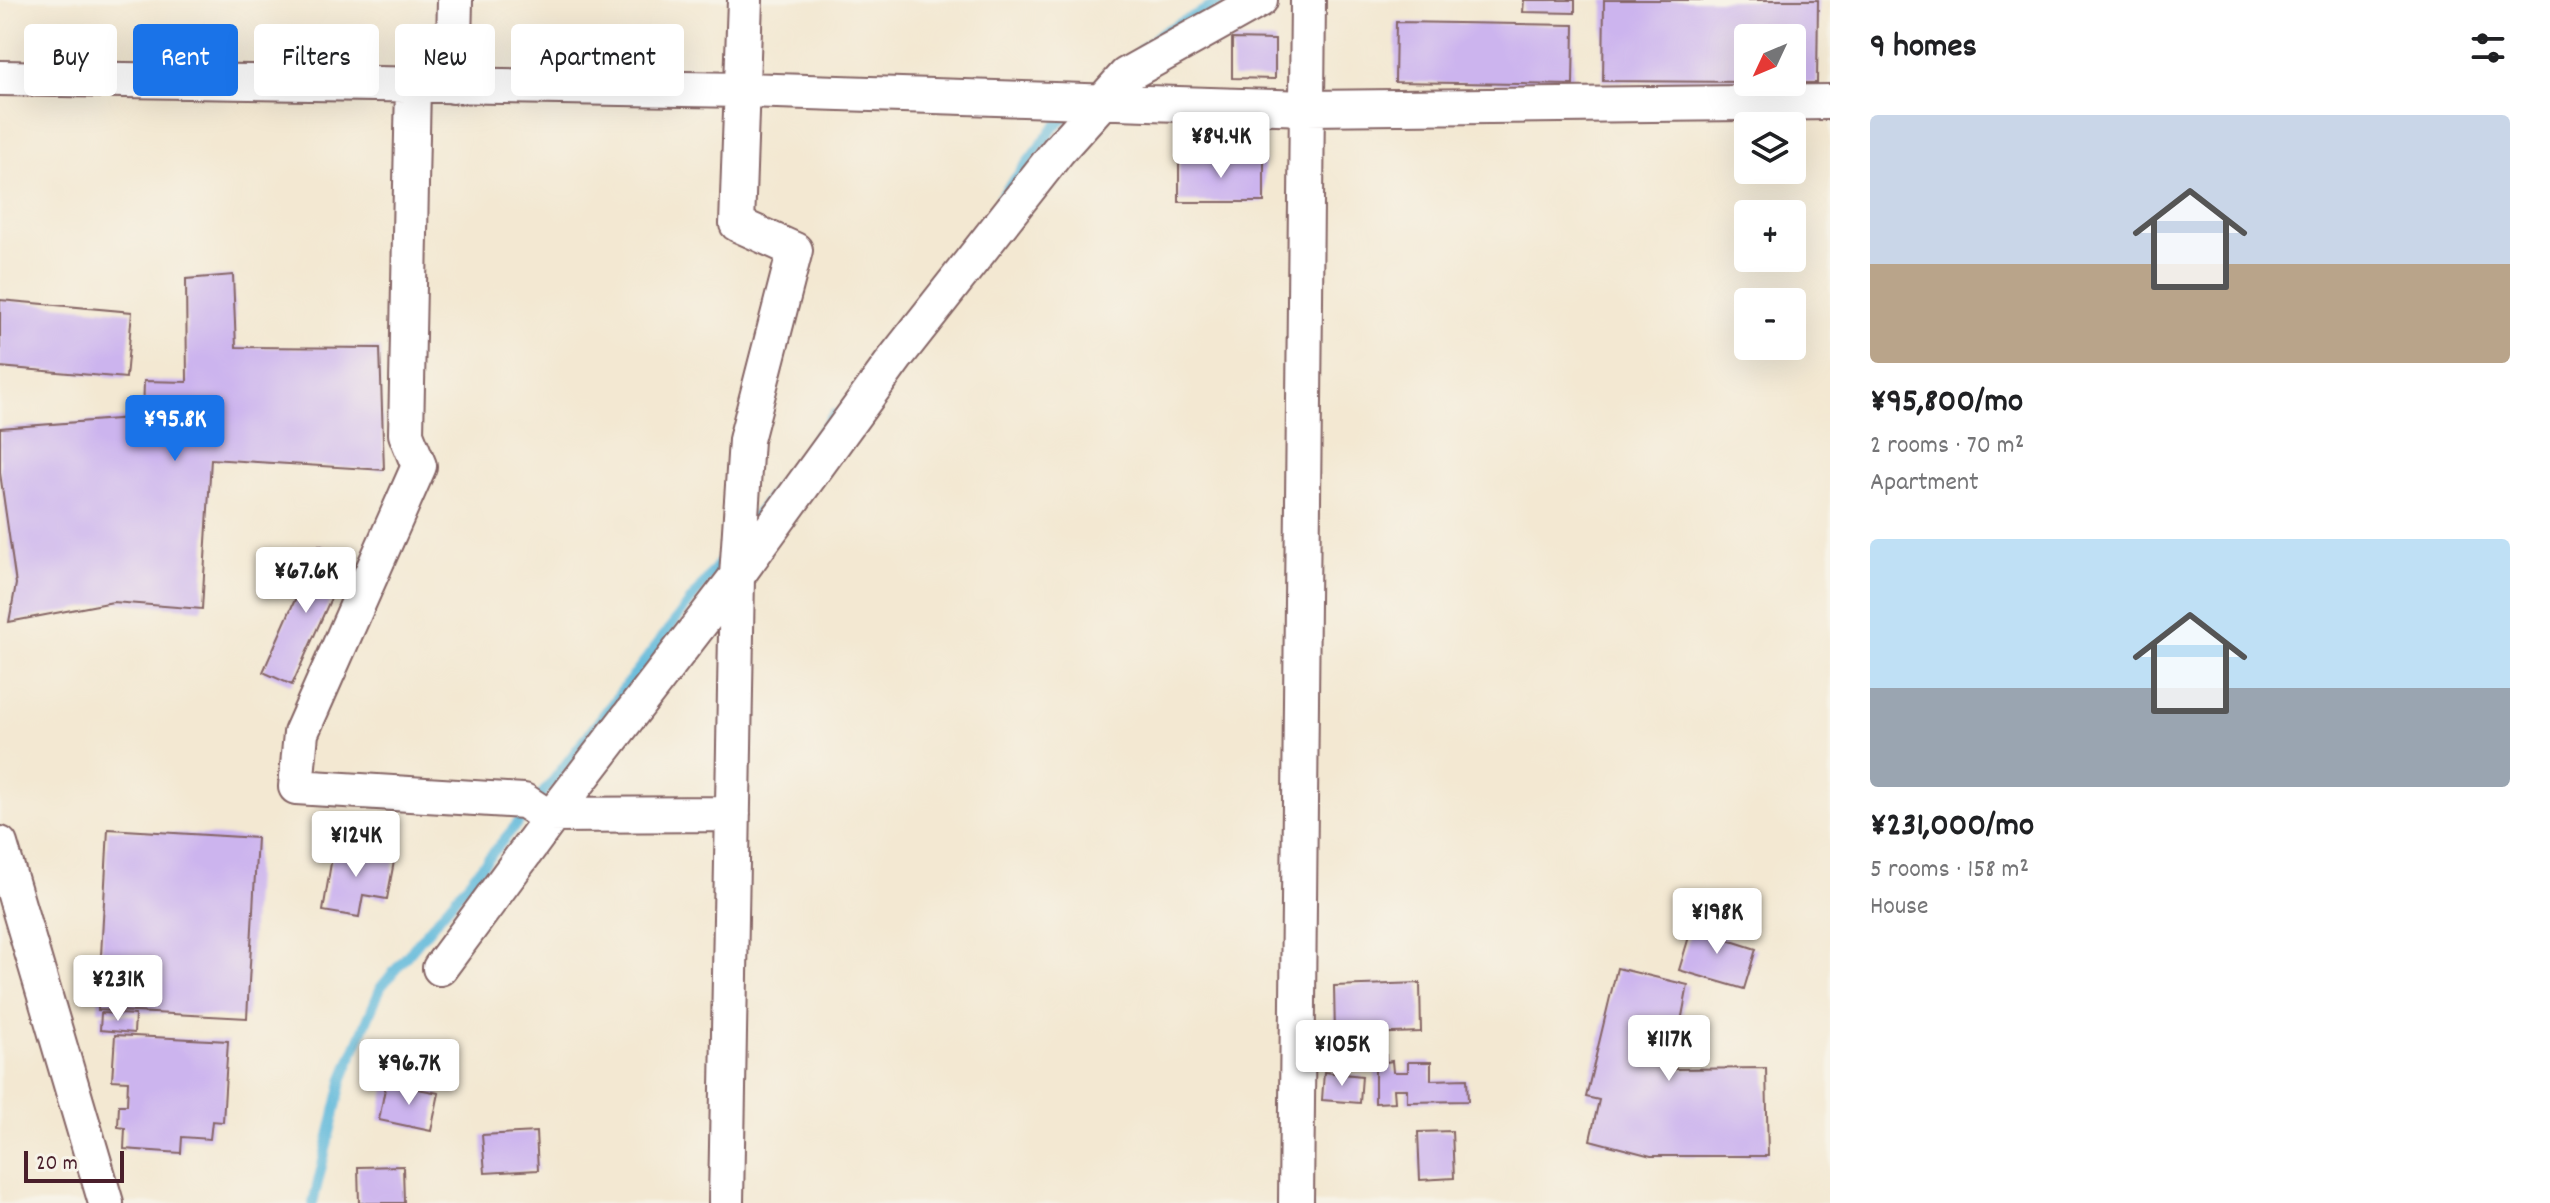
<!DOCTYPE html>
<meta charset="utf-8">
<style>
body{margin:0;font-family:Dekko,sans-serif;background:#f6f6f6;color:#202124;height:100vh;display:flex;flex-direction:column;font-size:30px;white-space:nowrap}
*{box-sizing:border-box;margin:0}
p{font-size:26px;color:#757577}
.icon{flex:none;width:44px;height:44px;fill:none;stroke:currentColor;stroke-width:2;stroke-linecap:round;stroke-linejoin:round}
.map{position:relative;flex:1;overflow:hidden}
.panel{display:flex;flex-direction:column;background:#fff;width:720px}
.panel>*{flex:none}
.banner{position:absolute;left:24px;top:24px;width:760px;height:72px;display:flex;gap:16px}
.needle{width:52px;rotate:226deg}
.controls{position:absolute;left:1734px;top:24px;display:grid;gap:16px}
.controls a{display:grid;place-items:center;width:72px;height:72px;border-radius:8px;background:#fff;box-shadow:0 8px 32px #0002;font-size:40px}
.scale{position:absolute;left:24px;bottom:20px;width:100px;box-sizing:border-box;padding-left:8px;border:4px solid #4a1f2b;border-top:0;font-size:22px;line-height:28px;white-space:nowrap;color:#4a1f2b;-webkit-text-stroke:6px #f7f3e8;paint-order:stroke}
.price{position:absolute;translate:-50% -68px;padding:0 18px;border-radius:8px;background:#fff;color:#222;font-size:26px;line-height:52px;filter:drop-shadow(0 2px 4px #0008)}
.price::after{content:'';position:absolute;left:50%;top:48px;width:24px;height:18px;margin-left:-12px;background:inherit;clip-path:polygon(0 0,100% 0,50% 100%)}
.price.current{background:#1a73e8;color:#fff}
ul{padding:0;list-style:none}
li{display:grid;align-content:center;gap:16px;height:424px;padding:0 40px}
li span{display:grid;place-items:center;height:248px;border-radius:8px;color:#555}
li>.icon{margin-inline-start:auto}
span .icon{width:144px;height:144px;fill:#fffc;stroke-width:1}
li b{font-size:34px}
h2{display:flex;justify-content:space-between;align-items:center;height:96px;padding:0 40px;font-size:34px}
.tag{padding:0 28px;border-radius:8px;background:#fff;box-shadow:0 8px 32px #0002;font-size:28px;line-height:72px}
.tag.current{background:#1a73e8;color:#fff}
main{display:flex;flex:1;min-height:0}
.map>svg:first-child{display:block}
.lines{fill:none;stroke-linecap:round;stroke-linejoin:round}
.stream{stroke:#5cb7da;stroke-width:10}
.building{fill:#ccb4ee}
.minor-casing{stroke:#856565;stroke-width:38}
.minor{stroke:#fff;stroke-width:34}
</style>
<main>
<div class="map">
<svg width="1830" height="1203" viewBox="0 0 1830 1203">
<rect width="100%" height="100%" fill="#f7f3e8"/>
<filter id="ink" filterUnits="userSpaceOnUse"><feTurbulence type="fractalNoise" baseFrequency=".0125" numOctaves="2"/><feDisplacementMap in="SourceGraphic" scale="16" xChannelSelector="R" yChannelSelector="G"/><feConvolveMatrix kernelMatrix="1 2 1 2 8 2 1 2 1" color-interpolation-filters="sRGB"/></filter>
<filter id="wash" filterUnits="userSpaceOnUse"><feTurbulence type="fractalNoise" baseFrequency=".006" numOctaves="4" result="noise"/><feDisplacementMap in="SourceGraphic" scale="32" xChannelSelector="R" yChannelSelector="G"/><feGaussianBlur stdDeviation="1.8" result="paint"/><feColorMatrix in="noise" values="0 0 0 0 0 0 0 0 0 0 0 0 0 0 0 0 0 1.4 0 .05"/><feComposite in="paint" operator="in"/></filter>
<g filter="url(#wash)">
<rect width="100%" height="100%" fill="#f3e8d2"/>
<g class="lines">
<path class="stream" d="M 1140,51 L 1161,33 L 1224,0
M 1000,198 L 1055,126 L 1074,109
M 751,522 L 834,414
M 313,1203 L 343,1078 L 381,987 L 551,783 L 727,553"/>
</g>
<g id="blocks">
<path class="building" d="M 1524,0 L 1575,0 L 1575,13 L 1523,12 Z
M 1604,0 L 1818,0 L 1817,83 L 1792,83 L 1792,38 L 1748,38 L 1748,82 L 1603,81 Z
M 1396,22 L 1574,25 L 1573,85 L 1395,82 Z
M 1232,39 L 1275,40 L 1275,79 L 1232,78 Z
M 1179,158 L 1264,159 L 1264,202 L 1179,202 Z
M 233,275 L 236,347 L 380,348 L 384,470 L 211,459 L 202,609 L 113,602 L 9,622 L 16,584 L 0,473 L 0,428 L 143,417 L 144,381 L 187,382 L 186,279 Z
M 0,300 L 132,312 L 126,378 L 0,367 Z
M 319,545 L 349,558 L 292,685 L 263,672 Z
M 108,829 L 257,838 L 247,1018 L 98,1010 Z
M 334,845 L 395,856 L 387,899 L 363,895 L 359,917 L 323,911 Z
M 1694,920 L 1727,930 L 1725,939 L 1756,949 L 1744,989 L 1679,970 Z
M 1617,968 L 1688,985 L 1672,1069 L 1766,1068 L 1768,1156 L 1651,1156 L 1590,1140 L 1599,1100 L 1586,1097 Z
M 1420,983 L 1421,1032 L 1335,1035 L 1334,986 Z
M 101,1013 L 135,1015 L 134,1033 L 100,1030 Z
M 115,1035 L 228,1041 L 223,1122 L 212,1121 L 210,1139 L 182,1137 L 181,1153 L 124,1149 L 125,1128 L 118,1127 L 119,1105 L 127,1105 L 128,1081 L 112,1080 Z
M 1366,1047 L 1386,1047 L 1386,1062 L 1392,1061 L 1393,1072 L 1408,1072 L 1408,1062 L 1431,1062 L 1431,1080 L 1467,1079 L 1468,1101 L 1407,1102 L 1407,1089 L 1394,1089 L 1395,1102 L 1375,1103 L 1375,1064 L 1366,1064 Z
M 1324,1072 L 1362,1076 L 1360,1103 L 1322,1100 Z
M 386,1083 L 439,1093 L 431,1131 L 379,1120 Z
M 1452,1131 L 1454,1178 L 1420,1180 L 1418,1132 Z
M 536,1132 L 538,1170 L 485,1173 L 482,1135 Z
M 403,1166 L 404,1203 L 359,1203 L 358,1167 Z"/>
</g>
</g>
<g filter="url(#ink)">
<use href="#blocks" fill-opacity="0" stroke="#856565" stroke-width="2"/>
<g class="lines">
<defs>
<path id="minor" d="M 0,78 L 744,90 L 1307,108 L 1830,102
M 413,85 L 406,434 L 419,466 L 301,733 L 296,787 L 524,801 L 545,815 L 733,814
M 453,86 L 455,0
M 0,844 L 106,1203
M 440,968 L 553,815 L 737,576 L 896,357 L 1058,151 L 1126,75 L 1260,0
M 726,1203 L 737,576 L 746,440 L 795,250 L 737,224 L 745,0
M 1296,1203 L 1308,0"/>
</defs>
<use href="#minor" class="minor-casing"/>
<use href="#minor" class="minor"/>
</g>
</g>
</svg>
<div class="controls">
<a><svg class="needle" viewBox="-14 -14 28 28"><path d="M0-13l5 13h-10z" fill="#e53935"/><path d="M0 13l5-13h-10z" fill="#757577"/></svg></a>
<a><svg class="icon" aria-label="layers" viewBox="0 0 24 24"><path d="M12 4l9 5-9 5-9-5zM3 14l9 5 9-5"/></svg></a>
<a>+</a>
<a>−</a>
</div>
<div class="scale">20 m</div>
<b class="price" style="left:1221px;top:180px">¥84.4K</b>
<b class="price current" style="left:175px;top:463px">¥95.8K</b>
<b class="price" style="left:306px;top:615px">¥67.6K</b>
<b class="price" style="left:356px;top:879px">¥124K</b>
<b class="price" style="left:1717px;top:956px">¥198K</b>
<b class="price" style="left:118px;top:1023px">¥231K</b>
<b class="price" style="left:1669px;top:1083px">¥117K</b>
<b class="price" style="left:1342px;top:1088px">¥105K</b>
<b class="price" style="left:409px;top:1107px">¥96.7K</b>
<div class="banner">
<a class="tag">Buy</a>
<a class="tag current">Rent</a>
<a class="tag">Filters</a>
<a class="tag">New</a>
<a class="tag">Apartment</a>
</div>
</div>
<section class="panel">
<h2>9 homes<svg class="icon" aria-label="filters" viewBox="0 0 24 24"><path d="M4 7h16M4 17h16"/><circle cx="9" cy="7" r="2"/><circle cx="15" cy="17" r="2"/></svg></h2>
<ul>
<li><span style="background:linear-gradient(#c9d6e8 60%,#b9a48a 0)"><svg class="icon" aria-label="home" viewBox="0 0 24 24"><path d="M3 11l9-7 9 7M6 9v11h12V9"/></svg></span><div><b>¥95,800/mo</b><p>2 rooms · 70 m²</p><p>Apartment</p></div></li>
<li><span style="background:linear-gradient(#bfe0f5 60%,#9aa5b1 0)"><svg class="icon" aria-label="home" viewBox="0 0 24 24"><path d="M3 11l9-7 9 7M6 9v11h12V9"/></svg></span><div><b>¥231,000/mo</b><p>5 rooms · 158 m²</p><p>House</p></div></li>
</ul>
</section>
</main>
